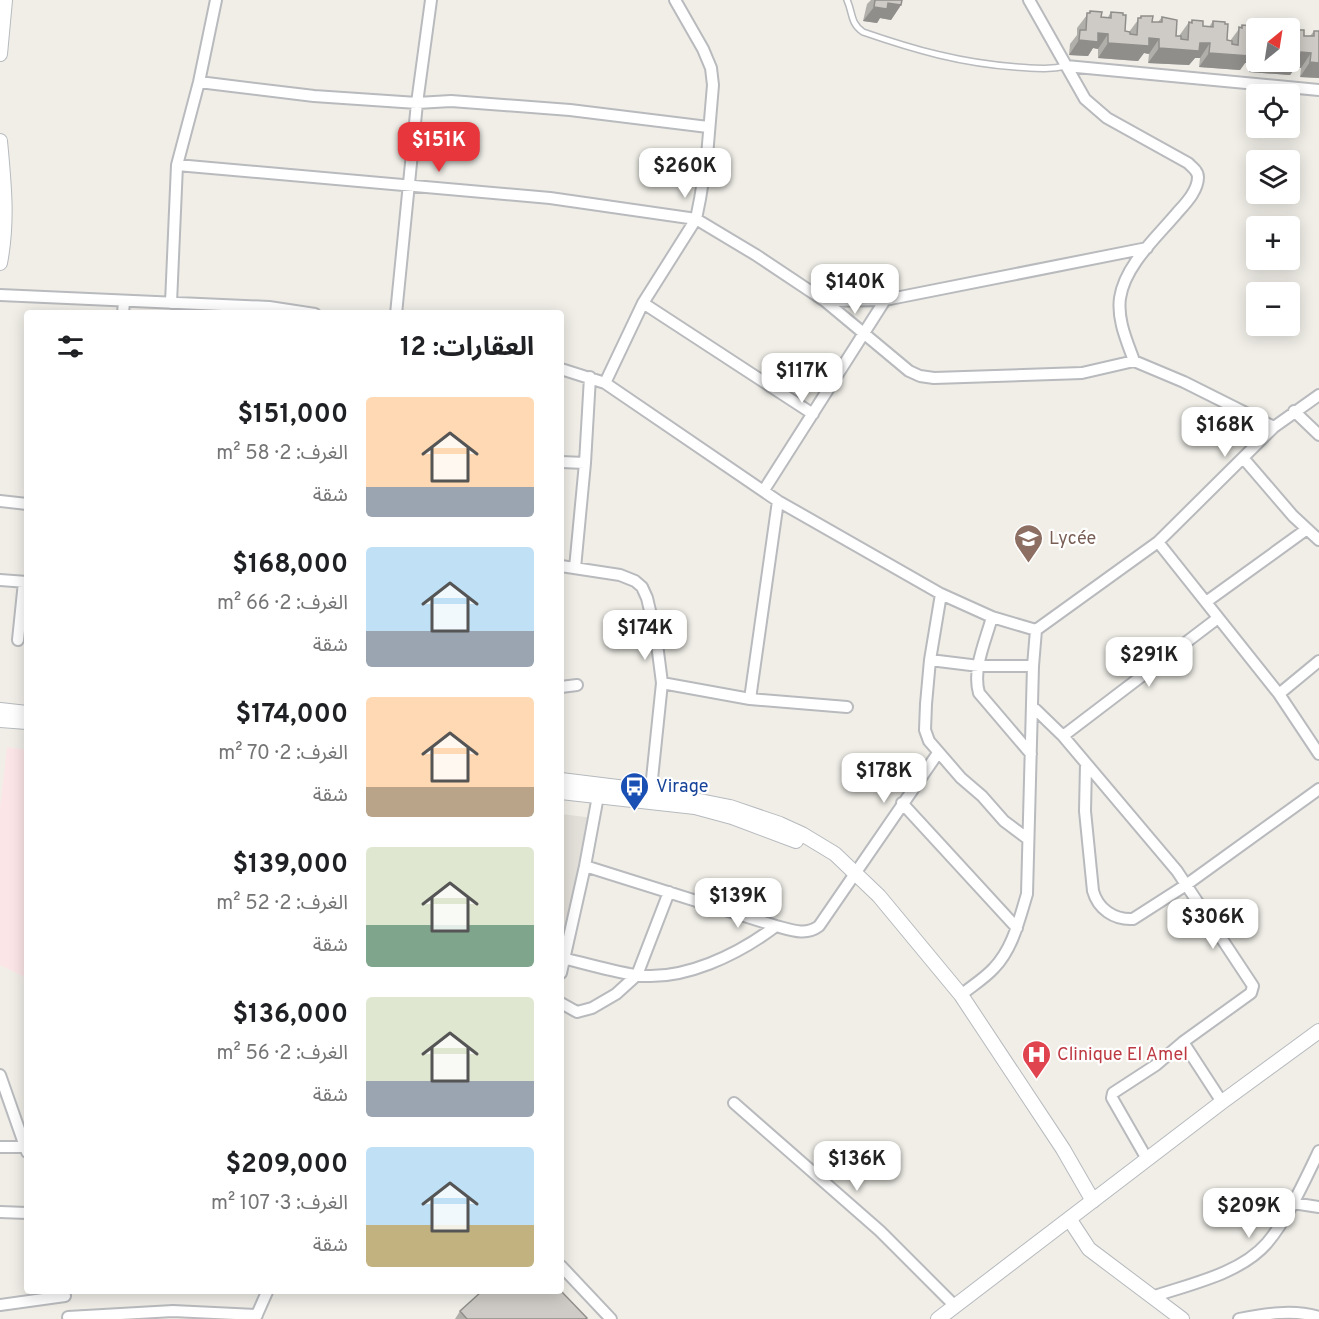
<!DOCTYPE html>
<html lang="ar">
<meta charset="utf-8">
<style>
body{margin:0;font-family:Overpass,"Noto Sans Arabic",sans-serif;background:#f6f6f6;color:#202124;direction:rtl;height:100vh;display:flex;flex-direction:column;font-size:22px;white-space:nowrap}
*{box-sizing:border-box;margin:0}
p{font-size:20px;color:#757577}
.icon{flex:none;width:33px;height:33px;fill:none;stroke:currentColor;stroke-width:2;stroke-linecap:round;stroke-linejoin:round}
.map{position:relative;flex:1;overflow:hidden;direction:ltr}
.details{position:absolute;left:24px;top:310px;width:540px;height:984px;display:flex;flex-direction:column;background:#fff;border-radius:6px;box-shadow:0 3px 15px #0003;direction:rtl}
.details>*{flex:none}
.needle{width:39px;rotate:30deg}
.controls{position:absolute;left:1246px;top:18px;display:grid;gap:12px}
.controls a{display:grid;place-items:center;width:54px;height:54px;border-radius:6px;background:#fff;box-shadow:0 3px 15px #0003;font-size:30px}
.price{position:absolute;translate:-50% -51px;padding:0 14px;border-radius:12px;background:#fff;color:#222;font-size:20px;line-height:39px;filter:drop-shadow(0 2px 3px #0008)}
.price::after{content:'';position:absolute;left:50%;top:36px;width:18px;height:14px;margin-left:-9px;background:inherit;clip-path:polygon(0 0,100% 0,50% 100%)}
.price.active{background:#e7373c;color:#fff}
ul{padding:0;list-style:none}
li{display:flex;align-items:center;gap:18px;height:150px;padding:0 30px}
li span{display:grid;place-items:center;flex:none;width:168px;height:120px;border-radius:6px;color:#555}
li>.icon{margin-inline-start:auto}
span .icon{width:72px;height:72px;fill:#fffc;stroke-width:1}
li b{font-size:26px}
h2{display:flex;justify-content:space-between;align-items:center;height:72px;padding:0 30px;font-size:26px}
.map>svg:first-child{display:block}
.education{fill:#e3dfd9}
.medical{fill:#fce5e6}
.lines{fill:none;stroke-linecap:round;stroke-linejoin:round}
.lane-casing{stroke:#b8babd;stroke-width:8}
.street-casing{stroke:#b8babd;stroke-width:14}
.secondary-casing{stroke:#b6babe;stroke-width:16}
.lane{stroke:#fff;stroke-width:5}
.street{stroke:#fff;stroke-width:10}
.secondary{stroke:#fff;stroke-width:14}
.wall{fill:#b1afaa}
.shaded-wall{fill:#908e8b}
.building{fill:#cecbc6;stroke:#908e8b;stroke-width:1.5}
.labels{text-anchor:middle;stroke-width:4.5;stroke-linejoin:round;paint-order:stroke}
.education-label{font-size:18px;fill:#785e54;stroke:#fff;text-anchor:start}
.transit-label{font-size:18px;fill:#164399;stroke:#fff;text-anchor:start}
.health-label{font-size:18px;fill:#be3a42;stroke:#fff;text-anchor:start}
</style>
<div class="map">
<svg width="1319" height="1319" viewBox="0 0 1319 1319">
<rect width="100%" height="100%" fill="#f0eee7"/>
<path class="education" d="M 561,814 L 593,818 L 561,966 Z"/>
<path class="medical" d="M 7,747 L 27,750 L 27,978 L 0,965 L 0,809 Z"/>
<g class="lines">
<defs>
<path id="lane" d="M 847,0 C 853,13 850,23 863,32 C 915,50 961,63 1016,67 C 1033,68 1049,70 1066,66"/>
<path id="street" d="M 1066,66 L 1319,90
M 199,82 L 314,96 L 417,103 L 451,101 L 570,110 L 708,127
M 177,165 L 550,198 L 696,219 L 756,255 L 825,301 L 909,371 L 920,376 L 934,378 L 1082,373 L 1134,361
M 0,295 L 269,307 L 315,314
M 825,301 L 885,300
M 171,303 L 177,165 L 199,82 L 216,0
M 643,303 L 813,414
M 123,314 L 124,301
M 396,314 L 417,103 L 431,0
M 561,369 L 605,383 L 778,501 L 941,594 L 992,617 L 1036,630
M 605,383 L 643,303 L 696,219 L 700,199 L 707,156 L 713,85 L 711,68 L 703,49 L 675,0
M 1294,411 L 1319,435
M 1274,427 L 1319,395
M 1244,459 L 1293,516 L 1319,540
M 561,462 L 585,463
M 764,490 L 885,300 L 1147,248
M 0,501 L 27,504
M 1158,542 L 1279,694 L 1319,754
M 561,566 L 620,575 L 635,581 L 642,587 L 647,598 L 656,636 L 662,683 L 650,798
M 575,568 L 585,463 L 590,377
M 0,580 L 27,582
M 941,594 L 930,660 L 926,704 L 925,730 L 929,741 L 961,778 L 982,796 L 1004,821 L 1028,839
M 1206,602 L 1307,529
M 992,617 C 986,640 972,669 979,693 L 1031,754
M 18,640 L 24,582
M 930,660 L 979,666 L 1033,666
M 662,683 L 750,699 L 778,501
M 561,687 L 577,685
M 1279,694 L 1319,661
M 750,699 L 847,707
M 1033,707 L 1063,736 L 1177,871 L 1253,986 L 1251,993 L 1183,1042 L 1156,1065 L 1113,1093 L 1112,1098 L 1147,1159
M 1063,736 L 1218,618
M 1086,764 L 1085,811 L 1093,891 C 1098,909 1114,920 1133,919 L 1186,885 L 1319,789
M 902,803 L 1017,928
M 585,866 L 776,926 C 791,930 806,936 819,926 L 938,753
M 563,958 C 587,964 611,971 635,975 C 683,982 739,954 776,926
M 561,973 L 585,866 L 598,796
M 961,995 C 972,986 985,978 994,968 C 1013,948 1019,920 1027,894 L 1033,666 L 1036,630 L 1158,542 L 1274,427 L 1184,382 L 1134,361 C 1127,341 1117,320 1120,298 C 1125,265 1157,237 1177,213 C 1185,204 1198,191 1198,177 C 1198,171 1192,167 1188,163 L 1107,118 L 1085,99 L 1029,0
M 561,1003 L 577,1012 L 592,1008 L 616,994 L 637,975 L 669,892
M 1183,1042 L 1222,1102
M 0,1075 L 27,1152
M 734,1103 L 880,1231 L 955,1306
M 0,1147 L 25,1147
M 1293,1203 L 1319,1207
M 0,1212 L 27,1213
M 561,1266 L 611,1319
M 1152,1297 C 1190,1284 1240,1274 1267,1243 C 1288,1218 1305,1180 1319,1151
M 0,1305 L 65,1296
M 68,1317 L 173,1311 L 257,1315
M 255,1319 L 267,1292
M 1239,1319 C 1265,1314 1293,1309 1319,1317"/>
<path id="secondary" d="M 0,54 L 5,0
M 0,141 C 4,184 8,221 0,263
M 0,710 L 27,713
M 0,720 L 27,722
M 561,780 L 650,791 L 730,807 L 780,824 L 802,834 L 835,854 L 879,896 L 961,995 L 1063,1149 L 1093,1201
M 561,792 L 695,807 L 732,817 L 796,841
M 1070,1220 L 1089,1249 L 1182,1319
M 938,1319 L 1222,1102 L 1319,1031"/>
</defs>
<use href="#lane" class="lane-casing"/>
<use href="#street" class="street-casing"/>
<use href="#secondary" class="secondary-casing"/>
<use href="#lane" class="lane"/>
<use href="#street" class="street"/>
<use href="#secondary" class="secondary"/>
</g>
<path class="wall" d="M 871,0 L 902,0 L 901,5 L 891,20 L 880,18 L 877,23 L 863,21 L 867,4 Z
M 1090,11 L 1101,17 L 1108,17 L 1111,12 L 1125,31 L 1129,32 L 1141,16 L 1152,22 L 1158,22 L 1162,17 L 1176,36 L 1179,36 L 1189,22 L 1190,23 L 1192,20 L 1203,26 L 1209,27 L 1213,21 L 1227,40 L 1230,41 L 1242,25 L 1253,31 L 1257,31 L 1257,62 L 1290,62 L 1291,32 L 1293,30 L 1304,36 L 1310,36 L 1314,31 L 1319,31 L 1319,78 L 1300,77 L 1301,68 L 1296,67 L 1290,75 L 1249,72 L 1250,63 L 1245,63 L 1240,70 L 1199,67 L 1200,58 L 1195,58 L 1189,65 L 1148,63 L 1149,54 L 1144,53 L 1138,61 L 1098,58 L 1098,49 L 1093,48 L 1088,56 L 1069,55 L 1070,44 L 1077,35 L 1077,28 Z
M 460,1311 L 586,1319 L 455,1319 Z"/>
<path class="shaded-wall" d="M 888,3 L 901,5 L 891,20 L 880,18 L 877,23 L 863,21 L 874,7 Z
M 1098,33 L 1108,34 L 1098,49 L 1093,48 L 1088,56 L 1069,55 L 1079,40 Z
M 1149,38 L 1159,39 L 1149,54 L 1144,53 L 1138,61 L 1098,58 L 1108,43 Z
M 1200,43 L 1210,43 L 1200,58 L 1195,58 L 1189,65 L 1148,63 L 1159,48 Z
M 1250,48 L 1257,48 L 1257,53 L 1250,63 L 1245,63 L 1240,70 L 1199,67 L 1209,53 Z
M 1301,52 L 1311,53 L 1301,68 L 1296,67 L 1290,75 L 1249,72 L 1257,61 L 1290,62 L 1290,60 Z
M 1310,62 L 1319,63 L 1319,78 L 1300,77 Z"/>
<path class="building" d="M 875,0 L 902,0 L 901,5 L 888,3 L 887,9 L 874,7 Z
M 1090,11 L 1102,12 L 1101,17 L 1111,18 L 1111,12 L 1123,13 L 1123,15 L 1126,15 L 1125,31 L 1130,32 L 1130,34 L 1137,35 L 1138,18 L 1141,18 L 1141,16 L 1153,16 L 1152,22 L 1162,22 L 1162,17 L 1177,20 L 1176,36 L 1181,36 L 1181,39 L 1188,40 L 1189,22 L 1192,23 L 1192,20 L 1203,21 L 1203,26 L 1213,27 L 1213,21 L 1225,22 L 1225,24 L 1228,24 L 1227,40 L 1232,41 L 1232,44 L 1238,45 L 1239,27 L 1242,28 L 1242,25 L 1254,26 L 1253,31 L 1257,31 L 1257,48 L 1250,48 L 1250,56 L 1209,53 L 1210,43 L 1200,43 L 1199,51 L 1159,48 L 1159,39 L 1149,38 L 1149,46 L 1108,43 L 1108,34 L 1098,33 L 1098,42 L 1079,40 L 1080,30 L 1086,30 L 1087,13 L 1090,13 Z
M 1263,26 L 1275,27 L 1275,28 L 1263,28 Z
M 1293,30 L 1304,30 L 1304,36 L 1314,36 L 1314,31 L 1319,31 L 1319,63 L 1310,62 L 1311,53 L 1301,52 L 1300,60 L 1290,60 L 1290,32 L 1293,32 Z
M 561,1291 L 587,1318 L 585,1319 L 467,1319 L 460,1311 L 481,1292 Z"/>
<defs>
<symbol id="school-pin" viewBox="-11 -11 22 30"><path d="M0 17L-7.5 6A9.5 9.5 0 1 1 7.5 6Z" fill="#8d6e63" stroke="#fff"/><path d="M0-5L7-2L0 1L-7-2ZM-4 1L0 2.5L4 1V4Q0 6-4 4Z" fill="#fff"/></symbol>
<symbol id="bus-pin" viewBox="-11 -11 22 30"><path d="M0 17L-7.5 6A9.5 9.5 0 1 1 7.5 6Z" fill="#1a4fb4" stroke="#fff"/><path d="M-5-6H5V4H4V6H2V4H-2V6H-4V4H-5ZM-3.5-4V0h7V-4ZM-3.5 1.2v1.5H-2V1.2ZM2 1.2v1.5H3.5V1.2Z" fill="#fff"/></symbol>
<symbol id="hospital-pin" viewBox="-11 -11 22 30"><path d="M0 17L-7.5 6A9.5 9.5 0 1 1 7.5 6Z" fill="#e0444e" stroke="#fff"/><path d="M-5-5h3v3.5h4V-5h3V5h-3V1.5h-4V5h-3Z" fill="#fff"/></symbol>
</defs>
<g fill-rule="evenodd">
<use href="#school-pin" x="1012" y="522" width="33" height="45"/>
<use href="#bus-pin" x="618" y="770" width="33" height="45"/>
<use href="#hospital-pin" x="1020" y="1038" width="33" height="45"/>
</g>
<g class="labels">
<g class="education-label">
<text x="1049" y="544">Lycée</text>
</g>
<g class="transit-label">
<text x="656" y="792">Virage</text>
</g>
<g class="health-label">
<text x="1057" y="1060">Clinique El Amel</text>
</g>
</g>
</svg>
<div class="controls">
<a><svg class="needle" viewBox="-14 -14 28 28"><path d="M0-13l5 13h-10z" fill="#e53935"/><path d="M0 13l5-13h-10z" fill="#757577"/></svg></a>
<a><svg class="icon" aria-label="locate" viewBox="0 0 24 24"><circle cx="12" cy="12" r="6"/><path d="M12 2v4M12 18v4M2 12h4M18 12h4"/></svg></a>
<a><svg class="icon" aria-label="layers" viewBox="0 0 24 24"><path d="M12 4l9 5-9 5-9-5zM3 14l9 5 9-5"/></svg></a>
<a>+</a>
<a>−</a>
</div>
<b class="price active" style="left:439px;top:173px">$151K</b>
<b class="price" style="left:685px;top:199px">$260K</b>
<b class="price" style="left:855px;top:315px">$140K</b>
<b class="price" style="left:802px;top:404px">$117K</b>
<b class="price" style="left:1225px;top:458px">$168K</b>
<b class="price" style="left:645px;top:661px">$174K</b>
<b class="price" style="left:1149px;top:688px">$291K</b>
<b class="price" style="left:884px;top:804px">$178K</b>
<b class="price" style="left:738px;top:929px">$139K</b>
<b class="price" style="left:1213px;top:950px">$306K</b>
<b class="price" style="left:857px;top:1192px">$136K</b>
<b class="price" style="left:1249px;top:1239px">$209K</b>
<section class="details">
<h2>العقارات: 12<svg class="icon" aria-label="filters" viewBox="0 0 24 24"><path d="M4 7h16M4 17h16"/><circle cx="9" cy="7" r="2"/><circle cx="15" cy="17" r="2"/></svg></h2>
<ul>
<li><span style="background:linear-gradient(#ffd9b3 75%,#9aa5b1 0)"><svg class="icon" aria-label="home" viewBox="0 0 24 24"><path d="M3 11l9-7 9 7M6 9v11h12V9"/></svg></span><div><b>$151,000</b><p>الغرف: 2 · 58 m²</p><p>شقة</p></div></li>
<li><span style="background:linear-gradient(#bfe0f5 70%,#9aa5b1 0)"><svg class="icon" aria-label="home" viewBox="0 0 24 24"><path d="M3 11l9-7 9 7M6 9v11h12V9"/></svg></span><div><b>$168,000</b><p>الغرف: 2 · 66 m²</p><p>شقة</p></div></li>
<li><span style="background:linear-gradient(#ffd9b3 75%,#b9a48a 0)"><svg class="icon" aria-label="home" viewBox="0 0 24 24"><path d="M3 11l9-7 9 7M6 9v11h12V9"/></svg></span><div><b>$174,000</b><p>الغرف: 2 · 70 m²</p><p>شقة</p></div></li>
<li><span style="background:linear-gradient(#dfe7d0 65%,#7fa58c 0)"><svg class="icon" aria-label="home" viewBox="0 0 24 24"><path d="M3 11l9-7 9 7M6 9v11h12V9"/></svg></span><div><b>$139,000</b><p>الغرف: 2 · 52 m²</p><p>شقة</p></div></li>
<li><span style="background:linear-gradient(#dfe7d0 70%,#9aa5b1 0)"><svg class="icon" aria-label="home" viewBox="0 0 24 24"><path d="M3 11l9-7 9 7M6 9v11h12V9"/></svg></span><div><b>$136,000</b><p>الغرف: 2 · 56 m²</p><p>شقة</p></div></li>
<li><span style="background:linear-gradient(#bfe0f5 65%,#c2b280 0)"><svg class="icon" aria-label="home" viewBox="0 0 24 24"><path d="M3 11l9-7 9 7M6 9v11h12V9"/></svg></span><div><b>$209,000</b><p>الغرف: 3 · 107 m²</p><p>شقة</p></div></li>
</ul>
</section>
</div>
